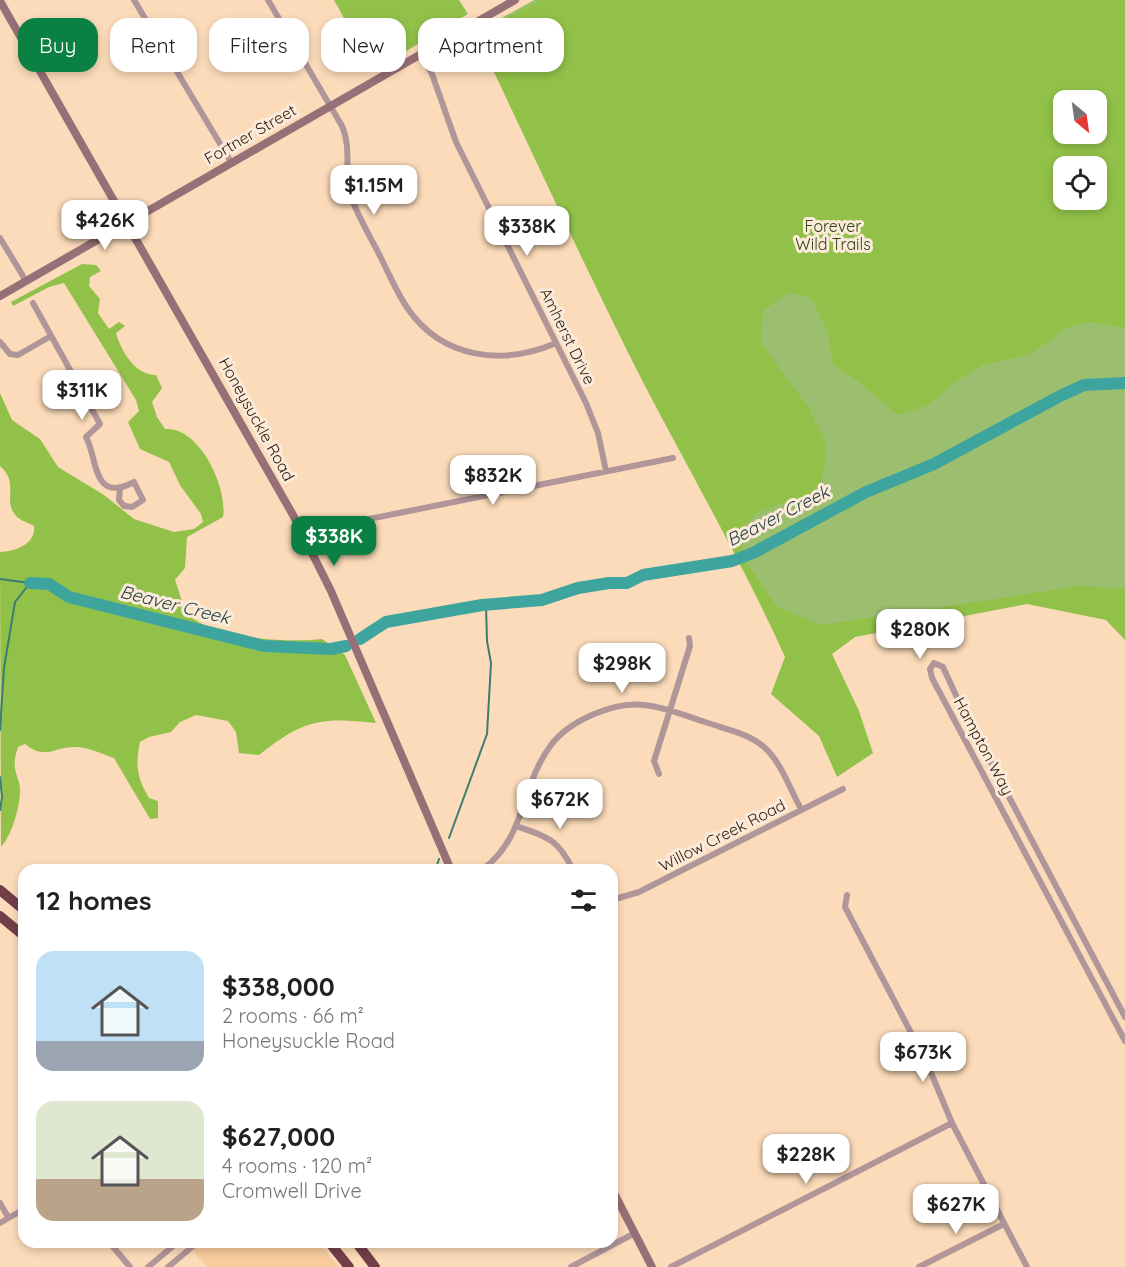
<!DOCTYPE html>
<meta charset="utf-8">
<style>
body{margin:0;font-family:Quicksand,sans-serif;background:#f6f6f6;color:#222;height:100vh;display:flex;flex-direction:column;font-size:22px;white-space:nowrap}
*{box-sizing:border-box;margin:0}
p{font-size:20px;color:#767676}
.icon{flex:none;width:33px;height:33px;fill:none;stroke:currentColor;stroke-width:2;stroke-linecap:round;stroke-linejoin:round}
.map{position:relative;flex:1;overflow:hidden}
.side{position:absolute;left:18px;top:864px;width:600px;height:384px;display:flex;flex-direction:column;background:#fff;border-radius:18px;box-shadow:0 3px 9px #0003}
.side>*{flex:none}
.banner{position:absolute;left:18px;top:18px;width:600px;height:54px;display:flex;gap:12px}
.needle{width:39px;rotate:151deg}
.fabs{position:absolute;left:1053px;top:90px;display:grid;gap:12px}
.fabs a{display:grid;place-items:center;width:54px;height:54px;border-radius:12px;background:#fff;box-shadow:0 3px 9px #0003;font-size:30px}
.price{position:absolute;translate:-50% -51px;padding:0 14px;border-radius:12px;background:#fff;color:#222;font-size:20px;line-height:39px;filter:drop-shadow(0 2px 3px #0008)}
.price::after{content:'';position:absolute;left:50%;top:36px;width:18px;height:14px;margin-left:-9px;background:inherit;clip-path:polygon(0 0,100% 0,50% 100%)}
.price.selected{background:#0b8043;color:#fff}
ul{padding:0;list-style:none}
li{display:flex;align-items:center;gap:18px;height:150px;padding:0 18px}
li span{display:grid;place-items:center;flex:none;width:168px;height:120px;border-radius:18px;color:#555}
li>.icon{margin-inline-start:auto}
span .icon{width:72px;height:72px;fill:#fffc;stroke-width:1}
li b{font-size:26px}
h2{display:flex;justify-content:space-between;align-items:center;height:72px;padding:0 18px;font-size:26px}
.pill{padding:0 21px;border-radius:18px;background:#fff;box-shadow:0 3px 9px #0003;font-size:21px;line-height:54px}
.pill.selected{background:#0b8043;color:#fff}
.map>svg:first-child{display:block}
.built{fill:#f9cb9b}
.green{fill:#9cbf6f;fill-rule:evenodd}
.forest{fill:#92c149;fill-rule:evenodd}
.lines{fill:none;stroke-linecap:round;stroke-linejoin:round}
.stream{stroke:#3a7d73;stroke-width:2}
.river{stroke:#3ea59e;stroke-width:12}
.street{stroke:#b09599;stroke-width:6}
.secondary{stroke:#967076;stroke-width:8}
.highway{stroke:#723f49;stroke-width:10}
.labels{text-anchor:middle;stroke-width:6;stroke-linejoin:round;paint-order:stroke}
.street-label{font-size:16px;fill:#2f200f;stroke:#fcebdb}
.park-label{font-size:16px;fill:#324415;stroke:#fcebdb}
.water-label{font-size:18px;font-style:italic;fill:#264543;stroke:#fcebdb}
</style>
<div class="map">
<svg width="1125" height="1267" viewBox="0 0 1125 1267">
<rect width="100%" height="100%" fill="#fbdbb9"/>
<path class="built" d="M 203,1242 L 318,1242 L 339,1267 L 207,1267 L 193,1251 Z"/>
<path class="green" d="M 534,0 L 1125,0 L 1125,598 L 1004,603 L 788,646 L 612,316 L 480,30 ZM 1064,100 L 1096,100 L 1096,134 L 1064,134 ZM 1064,166 L 1096,166 L 1096,200 L 1064,200 Z"/>
<path class="forest" d="M 334,0 L 459,0 L 468,14 L 373,71 Z
M 540,0 L 1125,0 L 1125,328 L 1090,322 L 1068,327 L 1031,354 L 983,365 L 955,382 L 927,406 L 898,415 L 860,383 L 833,365 L 828,334 L 812,299 L 789,292 L 763,311 L 761,343 L 808,407 L 826,442 L 825,466 L 819,486 L 804,499 L 780,504 L 758,512 L 743,528 L 742,555 L 777,607 L 821,625 L 1081,586 L 1125,589 L 1125,640 L 1106,620 L 1027,604 L 855,637 L 832,654 L 859,711 L 873,753 L 837,777 L 819,736 L 771,694 L 785,657 C 743,564 692,476 645,386 C 586,270 532,152 476,34 ZM 1096,100 L 1096,134 L 1064,134 L 1064,100 ZM 1096,166 L 1096,200 L 1064,200 L 1064,166 Z
M 82,264 L 96,265 L 101,271 L 90,277 L 89,286 L 100,299 L 98,313 L 109,329 L 119,322 L 125,326 L 116,333 C 121,351 135,375 156,375 L 162,388 L 152,402 L 157,417 L 165,429 C 199,426 228,487 223,517 L 187,537 L 185,568 L 175,580 C 179,590 182,606 189,614 C 209,639 291,643 322,639 L 345,655 L 376,723 C 319,717 304,720 259,755 L 239,753 L 236,732 L 228,721 L 196,715 L 180,722 L 171,732 L 149,737 L 140,742 C 135,765 137,778 149,798 L 158,801 L 158,818 L 150,819 L 114,758 C 102,754 88,747 76,747 C 55,746 46,761 25,744 L 18,747 C 9,772 21,776 20,793 C 19,809 12,835 1,847 L 0,552 C 16,551 36,544 34,526 C 28,523 20,520 16,516 C 2,500 20,483 0,466 L 0,393 L 12,420 L 40,439 L 58,467 L 104,495 L 134,519 L 174,532 L 194,529 L 203,522 L 201,514 L 180,485 L 169,462 L 140,449 L 128,422 L 139,411 L 136,400 L 64,283 L 49,287 L 13,306 L 11,302 Z"/>
<g class="lines">
<path class="stream" d="M 0,579 L 30,583
M 0,730 L 4,668 L 15,602 L 30,583
M 0,777 L 2,797 L 0,810
M 449,838 L 487,734 L 491,663 L 487,641 L 486,606
M 436,868 L 439,859"/>
<path class="river" d="M 30,583 L 49,584 L 69,597 L 264,646 L 331,649 L 346,646
M 360,639 L 386,622 L 482,605 L 542,600 L 578,588 L 609,583 L 627,583 L 643,575 L 732,561 L 753,553 L 866,492 L 934,464 L 1060,396 L 1084,385 L 1125,383"/>
<path class="street" d="M 134,0 L 231,162
M 268,0 L 342,126 C 352,149 344,171 350,194 C 357,215 370,236 380,256 C 389,274 397,293 408,309 C 443,359 503,366 556,343
M 420,53 L 432,74 L 456,142 L 586,403 L 598,433 L 606,471
M 0,238 L 26,281
M 33,303 L 100,424 L 86,437 C 98,459 92,504 134,482 L 143,500 L 132,507 L 124,506 L 119,500 L 120,487
M 0,342 L 10,354 L 18,355 L 51,336
M 310,547 L 369,519 L 673,458
M 659,774 L 654,761 L 690,646 L 689,638
M 516,826 C 548,837 558,839 573,870
M 482,870 C 527,837 520,786 551,745 C 569,721 614,701 644,705 C 665,707 686,716 705,722 C 725,729 748,733 764,747 C 781,762 790,789 801,809
M 847,895 L 845,907 L 927,1063 L 952,1123 L 1027,1267
M 612,900 L 639,892 L 843,789
M 1125,1017 L 960,704 L 943,667 L 934,663 L 930,669 L 932,678 L 1125,1041
M 0,1203 L 8,1217
M 0,1223 L 24,1209
M 109,1242 L 130,1267
M 148,1267 L 178,1242
M 168,1267 L 198,1242
M 571,1267 L 635,1233
M 671,1267 L 952,1123
M 919,1267 L 1004,1224"/>
<path class="secondary" d="M 0,1 L 293,515 L 331,591 L 451,870
M 0,296 L 515,0
M 612,1189 L 652,1267"/>
<path class="highway" d="M 0,890 L 24,910
M 0,916 L 24,936
M 329,1242 L 349,1267
M 356,1242 L 375,1267"/>
</g>
<g class="labels">
<g class="street-label">
<text transform="translate(250 134) rotate(-30)" y="6">Fortner Street</text>
<text transform="translate(568 336) rotate(64)" y="6">Amherst Drive</text>
<text transform="translate(257 419) rotate(61)" y="6">Honeysuckle Road</text>
<text transform="translate(984 746) rotate(62)" y="6">Hampton Way</text>
<text transform="translate(722 835) rotate(-27)" y="6">Willow Creek Road</text>
</g>
<g class="park-label">
<text x="833" y="232">Forever<tspan x="833" dy="18">Wild Trails</tspan></text>
</g>
<g class="water-label">
<text transform="translate(778 516) rotate(-27)" y="6">Beaver Creek</text>
<text transform="translate(175 605) rotate(14)" y="6">Beaver Creek</text>
</g>
</g>
</svg>
<div class="fabs">
<a><svg class="needle" viewBox="-14 -14 28 28"><path d="M0-13l5 13h-10z" fill="#e53935"/><path d="M0 13l5-13h-10z" fill="#767676"/></svg></a>
<a><svg class="icon" aria-label="locate" viewBox="0 0 24 24"><circle cx="12" cy="12" r="6"/><path d="M12 2v4M12 18v4M2 12h4M18 12h4"/></svg></a>
</div>
<b class="price" style="left:374px;top:216px">$1.15M</b>
<b class="price" style="left:105px;top:251px">$426K</b>
<b class="price" style="left:527px;top:257px">$338K</b>
<b class="price" style="left:82px;top:421px">$311K</b>
<b class="price" style="left:493px;top:506px">$832K</b>
<b class="price selected" style="left:334px;top:567px">$338K</b>
<b class="price" style="left:920px;top:660px">$280K</b>
<b class="price" style="left:622px;top:694px">$298K</b>
<b class="price" style="left:560px;top:830px">$672K</b>
<b class="price" style="left:923px;top:1083px">$673K</b>
<b class="price" style="left:806px;top:1185px">$228K</b>
<b class="price" style="left:956px;top:1235px">$627K</b>
<div class="banner">
<a class="pill selected">Buy</a>
<a class="pill">Rent</a>
<a class="pill">Filters</a>
<a class="pill">New</a>
<a class="pill">Apartment</a>
</div>
<section class="side">
<h2>12 homes<svg class="icon" aria-label="filters" viewBox="0 0 24 24"><path d="M4 7h16M4 17h16"/><circle cx="9" cy="7" r="2"/><circle cx="15" cy="17" r="2"/></svg></h2>
<ul>
<li><span style="background:linear-gradient(#bfe0f5 75%,#9aa5b1 0)"><svg class="icon" aria-label="home" viewBox="0 0 24 24"><path d="M3 11l9-7 9 7M6 9v11h12V9"/></svg></span><div><b>$338,000</b><p>2 rooms · 66 m²</p><p>Honeysuckle Road</p></div></li>
<li><span style="background:linear-gradient(#dfe7d0 65%,#b9a48a 0)"><svg class="icon" aria-label="home" viewBox="0 0 24 24"><path d="M3 11l9-7 9 7M6 9v11h12V9"/></svg></span><div><b>$627,000</b><p>4 rooms · 120 m²</p><p>Cromwell Drive</p></div></li>
</ul>
</section>
</div>
